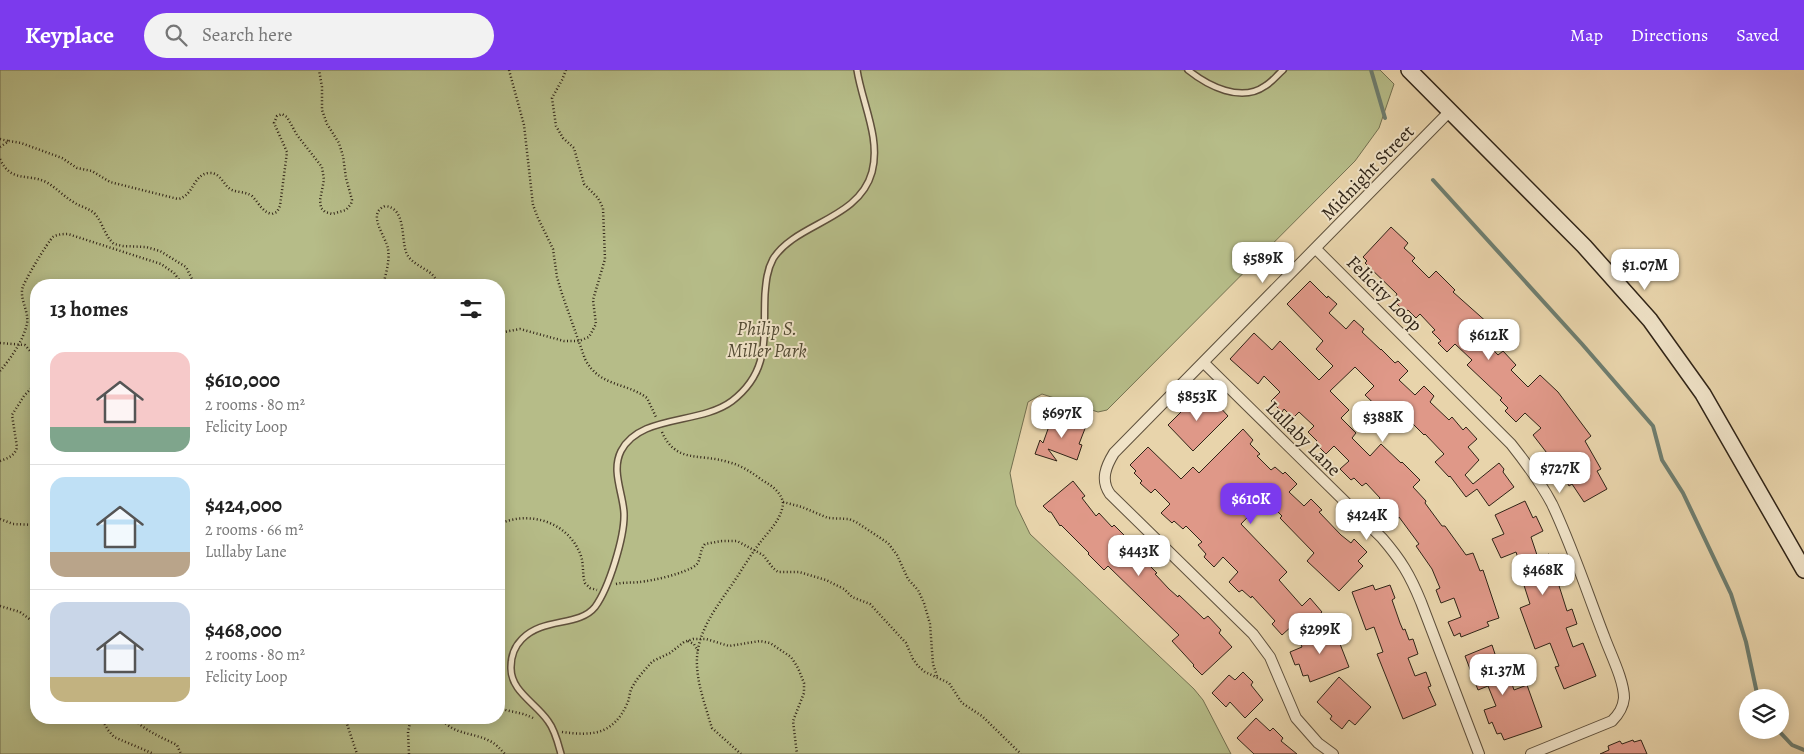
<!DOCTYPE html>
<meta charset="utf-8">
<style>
body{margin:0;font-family:Alegreya,serif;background:#f2f2f2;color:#222;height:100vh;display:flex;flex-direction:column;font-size:19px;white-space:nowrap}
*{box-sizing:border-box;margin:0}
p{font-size:16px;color:#767676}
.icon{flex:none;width:28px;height:28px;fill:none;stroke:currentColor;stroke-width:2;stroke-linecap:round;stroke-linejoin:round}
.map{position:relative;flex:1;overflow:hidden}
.details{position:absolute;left:30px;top:209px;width:475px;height:445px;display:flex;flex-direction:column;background:#fff;border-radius:20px;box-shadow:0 2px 12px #0003}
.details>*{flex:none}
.buttons{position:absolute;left:1739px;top:619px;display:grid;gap:10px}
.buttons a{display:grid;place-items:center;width:50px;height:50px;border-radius:50%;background:#fff;box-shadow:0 2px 12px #0003;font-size:25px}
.price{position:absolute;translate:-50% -42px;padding:0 11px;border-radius:10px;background:#fff;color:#222;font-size:16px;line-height:32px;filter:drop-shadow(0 1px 2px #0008)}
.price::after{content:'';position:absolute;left:50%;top:30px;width:15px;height:11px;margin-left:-8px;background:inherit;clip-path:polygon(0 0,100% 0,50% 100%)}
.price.selected{background:#7c3aed;color:#fff}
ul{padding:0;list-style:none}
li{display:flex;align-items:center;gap:15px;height:125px;padding:0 20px}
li+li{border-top:1px solid #e0e0e0}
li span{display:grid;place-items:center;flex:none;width:140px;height:100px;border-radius:15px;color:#555}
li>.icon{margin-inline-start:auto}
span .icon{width:60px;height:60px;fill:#fffc;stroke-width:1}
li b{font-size:21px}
h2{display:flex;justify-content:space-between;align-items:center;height:60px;padding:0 20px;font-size:21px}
header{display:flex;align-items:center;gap:30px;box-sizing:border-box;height:70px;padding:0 25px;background:#7c3aed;color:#fff}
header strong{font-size:24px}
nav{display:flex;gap:28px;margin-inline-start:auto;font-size:18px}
.search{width:350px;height:45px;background:#f2f2f2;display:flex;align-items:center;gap:12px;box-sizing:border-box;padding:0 18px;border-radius:28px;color:#767676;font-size:19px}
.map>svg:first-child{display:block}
.green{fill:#b6bc88;stroke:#737050;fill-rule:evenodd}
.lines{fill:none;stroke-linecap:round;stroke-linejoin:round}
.stream{stroke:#6e7d6f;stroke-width:4}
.building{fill:#df9888;stroke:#302417}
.lane-casing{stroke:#5e503c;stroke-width:8}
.street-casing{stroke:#5e503c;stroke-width:12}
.secondary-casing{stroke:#302417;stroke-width:18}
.path{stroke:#302417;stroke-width:2.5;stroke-dasharray:1 2.5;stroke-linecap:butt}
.lane{stroke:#f0e3c8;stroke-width:5}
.street{stroke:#f0e3c8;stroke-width:10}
.secondary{stroke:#f0e3c8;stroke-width:15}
.labels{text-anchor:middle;stroke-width:4;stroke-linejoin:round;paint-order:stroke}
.street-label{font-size:19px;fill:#302417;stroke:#f0e3c8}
.park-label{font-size:19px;font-style:italic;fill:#524a33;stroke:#f0e3c8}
</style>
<header>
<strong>Keyplace</strong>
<div class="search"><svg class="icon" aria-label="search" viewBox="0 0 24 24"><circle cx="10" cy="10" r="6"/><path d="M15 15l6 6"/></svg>Search here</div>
<nav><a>Map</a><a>Directions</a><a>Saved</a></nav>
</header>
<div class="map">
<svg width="1804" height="684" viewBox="0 0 1804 684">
<rect width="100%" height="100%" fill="#e8d4ab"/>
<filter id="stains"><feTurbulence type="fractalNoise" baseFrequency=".004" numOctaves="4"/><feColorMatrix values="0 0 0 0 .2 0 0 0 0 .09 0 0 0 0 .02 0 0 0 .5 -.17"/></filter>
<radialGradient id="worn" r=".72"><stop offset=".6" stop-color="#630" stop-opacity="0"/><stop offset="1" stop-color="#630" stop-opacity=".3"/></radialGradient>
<path class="green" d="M 0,0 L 1380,0 L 1394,14 L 1379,58 L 1355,91 L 1107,340 L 1098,342 L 1042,324 L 1028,332 L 1010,403 L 1016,435 L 1030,464 L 1194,619 L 1203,630 L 1231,684 L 0,684 ZM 36,215 L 499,215 L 499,648 L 36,648 Z"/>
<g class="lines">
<path class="stream" d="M 1371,0 L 1385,48
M 1433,110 L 1582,274 L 1653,356 L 1662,390 L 1683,423 L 1731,524 L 1746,572 L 1758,628
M 1778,660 L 1792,675 L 1804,680"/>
</g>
<path class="building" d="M 1391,157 L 1408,173 L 1404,178 L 1415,188 L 1412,191 L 1429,208 L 1436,201 L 1455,220 L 1453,222 L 1489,254 L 1479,265 L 1498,285 L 1503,281 L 1516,295 L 1511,300 L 1528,317 L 1540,305 L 1558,322 L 1591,366 L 1585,371 L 1601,399 L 1597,401 L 1607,419 L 1584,432 L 1572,414 L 1569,416 L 1552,386 L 1550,387 L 1533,365 L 1541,358 L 1525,343 L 1516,352 L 1505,341 L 1508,338 L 1500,330 L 1502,328 L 1467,295 L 1472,290 L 1455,274 L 1447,282 L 1438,273 L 1441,271 L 1432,262 L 1435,260 L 1420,244 L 1416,248 L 1408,240 L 1405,242 L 1394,231 L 1397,228 L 1396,226 L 1397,224 L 1365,193 L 1367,191 L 1363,187 Z
M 1310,211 L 1327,228 L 1328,226 L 1337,234 L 1329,243 L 1346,259 L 1354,250 L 1364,259 L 1362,262 L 1381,280 L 1381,279 L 1395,293 L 1398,291 L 1408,301 L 1399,310 L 1415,325 L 1424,316 L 1434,326 L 1430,332 L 1449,350 L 1452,347 L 1463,360 L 1466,357 L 1477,369 L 1468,377 L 1479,390 L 1465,405 L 1473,414 L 1499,393 L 1504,399 L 1503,402 L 1514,417 L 1489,436 L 1477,419 L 1466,427 L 1450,406 L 1449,407 L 1435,392 L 1444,384 L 1425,364 L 1424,365 L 1409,350 L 1397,362 L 1382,347 L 1385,344 L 1365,325 L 1374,316 L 1355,297 L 1330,321 L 1349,340 L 1341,348 L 1356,363 L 1352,368 L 1370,386 L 1381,374 L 1401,393 L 1402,392 L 1420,410 L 1413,417 L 1426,431 L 1425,433 L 1442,456 L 1445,456 L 1466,485 L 1473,483 L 1480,501 L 1483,500 L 1499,548 L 1487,552 L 1489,556 L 1461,567 L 1460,563 L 1454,566 L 1448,552 L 1461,547 L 1454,528 L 1441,533 L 1436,520 L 1440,518 L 1432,499 L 1416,476 L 1419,474 L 1399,447 L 1395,452 L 1385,442 L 1387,440 L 1378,431 L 1380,428 L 1366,413 L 1362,416 L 1354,408 L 1351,410 L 1340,399 L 1349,391 L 1334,376 L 1326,384 L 1315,373 L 1317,371 L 1308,362 L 1314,356 L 1299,342 L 1293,348 L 1284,339 L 1282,342 L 1271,331 L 1280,322 L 1264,306 L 1258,314 L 1230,289 L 1254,263 L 1272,280 L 1280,271 L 1319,310 L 1333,296 L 1316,279 L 1323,271 L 1287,234 Z
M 1197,326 L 1202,331 L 1204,329 L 1214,338 L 1218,335 L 1228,346 L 1193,381 L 1168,355 Z
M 1053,345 L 1086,356 L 1079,374 L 1082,375 L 1077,390 L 1048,379 L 1057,391 L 1035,384 L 1040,370 L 1043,373 Z
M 1243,359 L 1253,370 L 1250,374 L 1260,384 L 1257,386 L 1271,400 L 1275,397 L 1283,404 L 1285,402 L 1297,414 L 1289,422 L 1304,436 L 1311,429 L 1322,440 L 1319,442 L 1341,465 L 1351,473 L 1354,469 L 1367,482 L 1358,491 L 1363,496 L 1339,521 L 1307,491 L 1314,483 L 1280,448 L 1282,446 L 1265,429 L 1241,454 L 1287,502 L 1279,510 L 1302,536 L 1310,528 L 1322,542 L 1297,564 L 1293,555 L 1282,565 L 1272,554 L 1275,551 L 1252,526 L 1251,528 L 1242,520 L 1239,522 L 1229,512 L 1238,502 L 1223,487 L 1214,497 L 1204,487 L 1206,484 L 1198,475 L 1202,472 L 1186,456 L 1183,459 L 1174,451 L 1172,453 L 1161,443 L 1170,434 L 1155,419 L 1151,423 L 1140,413 L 1142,411 L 1134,403 L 1136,401 L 1130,395 L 1148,377 L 1181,409 L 1193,397 L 1199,403 Z
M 1073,411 L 1085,426 L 1082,428 L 1096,446 L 1099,443 L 1112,457 L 1114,455 L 1151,492 L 1149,495 L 1157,503 L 1155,504 L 1169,519 L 1178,527 L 1179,525 L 1204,549 L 1208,546 L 1221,560 L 1219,563 L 1232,577 L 1202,605 L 1193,596 L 1194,595 L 1172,571 L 1179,565 L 1108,496 L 1104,500 L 1088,484 L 1089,483 L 1061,455 L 1060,456 L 1051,442 L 1049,442 L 1043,436 Z
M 1525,431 L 1533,448 L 1536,446 L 1543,461 L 1531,467 L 1538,488 L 1549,484 L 1567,541 L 1572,539 L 1577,554 L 1566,558 L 1573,577 L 1583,573 L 1596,606 L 1564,619 L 1555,597 L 1559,596 L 1550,573 L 1535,579 L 1520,538 L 1530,534 L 1521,506 L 1524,506 L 1516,482 L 1501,488 L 1492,469 L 1504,464 L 1495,445 Z
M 1373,515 L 1375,520 L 1390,515 L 1395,528 L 1392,530 L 1400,553 L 1403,560 L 1405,559 L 1409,570 L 1413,569 L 1418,584 L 1408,588 L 1415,606 L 1426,602 L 1431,616 L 1428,617 L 1436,635 L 1403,649 L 1377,584 L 1383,582 L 1374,557 L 1366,560 L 1352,522 Z
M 1333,556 L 1349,597 L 1310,612 L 1308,605 L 1303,606 L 1299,594 L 1295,595 L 1290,582 L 1302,577 L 1299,569 Z
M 1492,575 L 1499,596 L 1505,593 L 1514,620 L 1527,615 L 1542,657 L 1504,670 L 1501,663 L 1497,664 L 1492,652 L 1489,654 L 1484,640 L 1496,636 L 1488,616 L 1478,620 L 1465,586 Z
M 1243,602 L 1253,612 L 1251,615 L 1263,630 L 1245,648 L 1230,632 L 1226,637 L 1212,623 L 1229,605 L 1235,610 Z
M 1339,607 L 1371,637 L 1355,655 L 1349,650 L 1342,659 L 1330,649 L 1332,646 L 1317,632 Z
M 1256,648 L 1270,661 L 1273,658 L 1283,668 L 1281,671 L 1297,684 L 1254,684 L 1237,668 Z
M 1633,670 L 1634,672 L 1641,670 L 1647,684 L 1600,684 L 1609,680 L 1608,676 L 1620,671 L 1622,674 Z"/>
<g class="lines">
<defs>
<path id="lane" d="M 1188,0 C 1208,16 1241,33 1265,16 C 1272,12 1277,5 1283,0
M 561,684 C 558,673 555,660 548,651 C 536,633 510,621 511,597 C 511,586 515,576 522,569 C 543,547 579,557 595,537 C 609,518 625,466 624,443 C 623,423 611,401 621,381 C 640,344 700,355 732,331 C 771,301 763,266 765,224 C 766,212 767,200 773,189 C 795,153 859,150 872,102 C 881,68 862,33 857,0"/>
<path id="street" d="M 1316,179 L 1511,374 C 1526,393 1541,413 1552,434 C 1572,476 1587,522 1604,566 C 1610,583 1624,610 1624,628 C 1623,638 1619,644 1612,651 L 1531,684
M 1204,293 L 1382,468 C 1401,490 1410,505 1421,532 L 1479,684
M 1333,684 L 1318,673 L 1296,648 L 1270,587 L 1253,564 L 1110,424 C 1100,410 1106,396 1114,383 L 1450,41"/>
<path id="secondary" d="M 1409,0 L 1584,176 L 1650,250 L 1703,324 L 1804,500"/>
</defs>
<use href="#lane" class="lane-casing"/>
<use href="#street" class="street-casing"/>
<use href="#secondary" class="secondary-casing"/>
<path class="path" d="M 509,0 L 524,55 L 533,135 L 538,148 L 553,179 L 557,207 L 562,224 L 585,289 C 599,317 626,312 647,328 L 656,347
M 0,69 L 8,71
M 0,77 L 9,71 L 21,73 L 62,88 L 77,98 L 92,101 L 110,112 L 178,129 C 194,126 193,104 209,103 C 220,102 223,114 230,119 C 237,123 245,121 252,126 C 259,133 262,142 272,144 L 277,142 L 280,136 L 287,82 L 274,53 L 277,46 L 282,44 L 287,47 L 297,65 L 322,97 L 324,110 L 320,130 L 321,138 L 325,142 L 332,144 L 346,140 L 351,134 L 352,130 L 346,108 L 343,86 L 339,73 L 327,54 L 322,40 L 322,17 L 319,0
M 0,89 C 11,113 27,103 46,112 C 57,118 64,127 75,133 C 81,137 89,138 95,144 C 103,153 104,165 114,174 L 123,176 L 146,177 L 160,181 L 186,197 L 195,215
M 383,215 C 386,204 390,190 388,179 C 386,166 366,144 385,136 C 406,138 401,167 406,182 C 412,198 435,198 438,215
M 499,263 L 520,259 L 564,271 L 579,271 L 589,267 L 596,254 L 593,230 L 605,189 L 603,138 L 598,128 L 584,114 L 574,78 L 563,68 L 556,56 L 552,28 L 562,10 L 566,0
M 0,273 L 25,275 L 31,282 L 36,301
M 0,301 C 11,288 23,271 27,254 C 29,242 21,232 22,220 C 22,214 49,170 53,167 C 58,164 63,164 68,164 L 161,194 L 174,203 L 183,215
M 662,362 C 676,394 700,383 728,392 C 741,395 751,402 762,410 C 772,416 780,421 783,432 C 783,448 768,462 759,474 C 749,487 742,500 733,513 C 716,538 695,564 697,596 C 698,616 705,634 710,652 L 712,658 L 741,684
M 0,391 C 8,388 15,386 17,377 L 12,345 L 24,326 L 36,313
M 783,432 L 802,437 L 828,448 L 849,449 L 856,452 L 888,473 L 897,485 L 908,509 L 918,520 L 924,533 L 930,554 L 933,594 L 937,606
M 0,449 L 13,454 L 36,455
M 499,454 C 530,440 569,452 581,486 C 584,495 582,504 585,513 L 590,518 L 597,520
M 616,514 C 624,512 631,513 639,512 C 652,511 687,503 696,495 C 701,491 699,481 705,474 L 722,471 L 737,471 L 763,485 L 773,498 L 778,502 L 799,502 L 826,510 L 844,519 L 852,527 L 870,534 L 906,573 L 913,589 L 918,596 L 925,602 L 949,613 L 962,633 L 982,646 L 1021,684
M 0,536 L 20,542 L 36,554
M 688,571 L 694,574 L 698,581
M 499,637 C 509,643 520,641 533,648
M 101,648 L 108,660 L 114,667 L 154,684
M 133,648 C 145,661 161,667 177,675 L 181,684
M 345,648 L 357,684
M 441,648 C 453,665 472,662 490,671 C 496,674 500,679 505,684
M 562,662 C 592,666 613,665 627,634 C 630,628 629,621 633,616 C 637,608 644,601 650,594 L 653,591 L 670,583 L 684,572 L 693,569 L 706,569 L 729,576 L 760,571 L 770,573 L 791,587 L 798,598 L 804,613 L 804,623 L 793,651 L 797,684
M 409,684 L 408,662 L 411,648"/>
<use href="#lane" class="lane"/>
<use href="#street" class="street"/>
<use href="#secondary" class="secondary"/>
</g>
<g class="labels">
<g class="street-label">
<text transform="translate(1367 102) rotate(-46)" y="7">Midnight Street</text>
<text transform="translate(1385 223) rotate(45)" y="7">Felicity Loop</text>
<text transform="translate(1304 368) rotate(45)" y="7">Lullaby Lane</text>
</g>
<g class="park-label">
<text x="767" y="265">Philip S.<tspan x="767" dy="22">Miller Park</tspan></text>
</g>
</g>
<rect width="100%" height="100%" filter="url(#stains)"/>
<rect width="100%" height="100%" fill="url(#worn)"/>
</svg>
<div class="buttons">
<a><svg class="icon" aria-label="layers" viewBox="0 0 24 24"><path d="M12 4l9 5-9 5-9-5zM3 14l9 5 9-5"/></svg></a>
</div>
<b class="price" style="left:1263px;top:214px">$589K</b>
<b class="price" style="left:1645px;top:221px">$1.07M</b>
<b class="price" style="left:1489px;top:291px">$612K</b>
<b class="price" style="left:1197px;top:352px">$853K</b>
<b class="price" style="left:1062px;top:369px">$697K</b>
<b class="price" style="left:1383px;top:373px">$388K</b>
<b class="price" style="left:1560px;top:424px">$727K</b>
<b class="price selected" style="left:1251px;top:455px">$610K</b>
<b class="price" style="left:1367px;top:471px">$424K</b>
<b class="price" style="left:1139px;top:507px">$443K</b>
<b class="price" style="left:1543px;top:526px">$468K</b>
<b class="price" style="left:1320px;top:585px">$299K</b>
<b class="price" style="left:1503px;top:626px">$1.37M</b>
<section class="details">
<h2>13 homes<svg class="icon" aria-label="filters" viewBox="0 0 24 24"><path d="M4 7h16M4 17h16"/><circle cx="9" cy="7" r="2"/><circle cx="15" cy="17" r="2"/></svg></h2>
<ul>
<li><span style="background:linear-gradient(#f6c9c9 75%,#7fa58c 0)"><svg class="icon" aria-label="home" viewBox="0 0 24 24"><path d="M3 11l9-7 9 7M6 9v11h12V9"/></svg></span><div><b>$610,000</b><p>2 rooms · 80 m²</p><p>Felicity Loop</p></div></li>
<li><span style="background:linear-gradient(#bfe0f5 75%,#b9a48a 0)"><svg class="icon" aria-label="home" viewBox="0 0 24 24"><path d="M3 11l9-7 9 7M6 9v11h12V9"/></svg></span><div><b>$424,000</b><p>2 rooms · 66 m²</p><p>Lullaby Lane</p></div></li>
<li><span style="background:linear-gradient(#c9d6e8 75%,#c2b280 0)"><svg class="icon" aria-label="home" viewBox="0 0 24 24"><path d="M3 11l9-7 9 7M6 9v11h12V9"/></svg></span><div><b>$468,000</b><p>2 rooms · 80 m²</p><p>Felicity Loop</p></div></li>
</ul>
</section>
</div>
